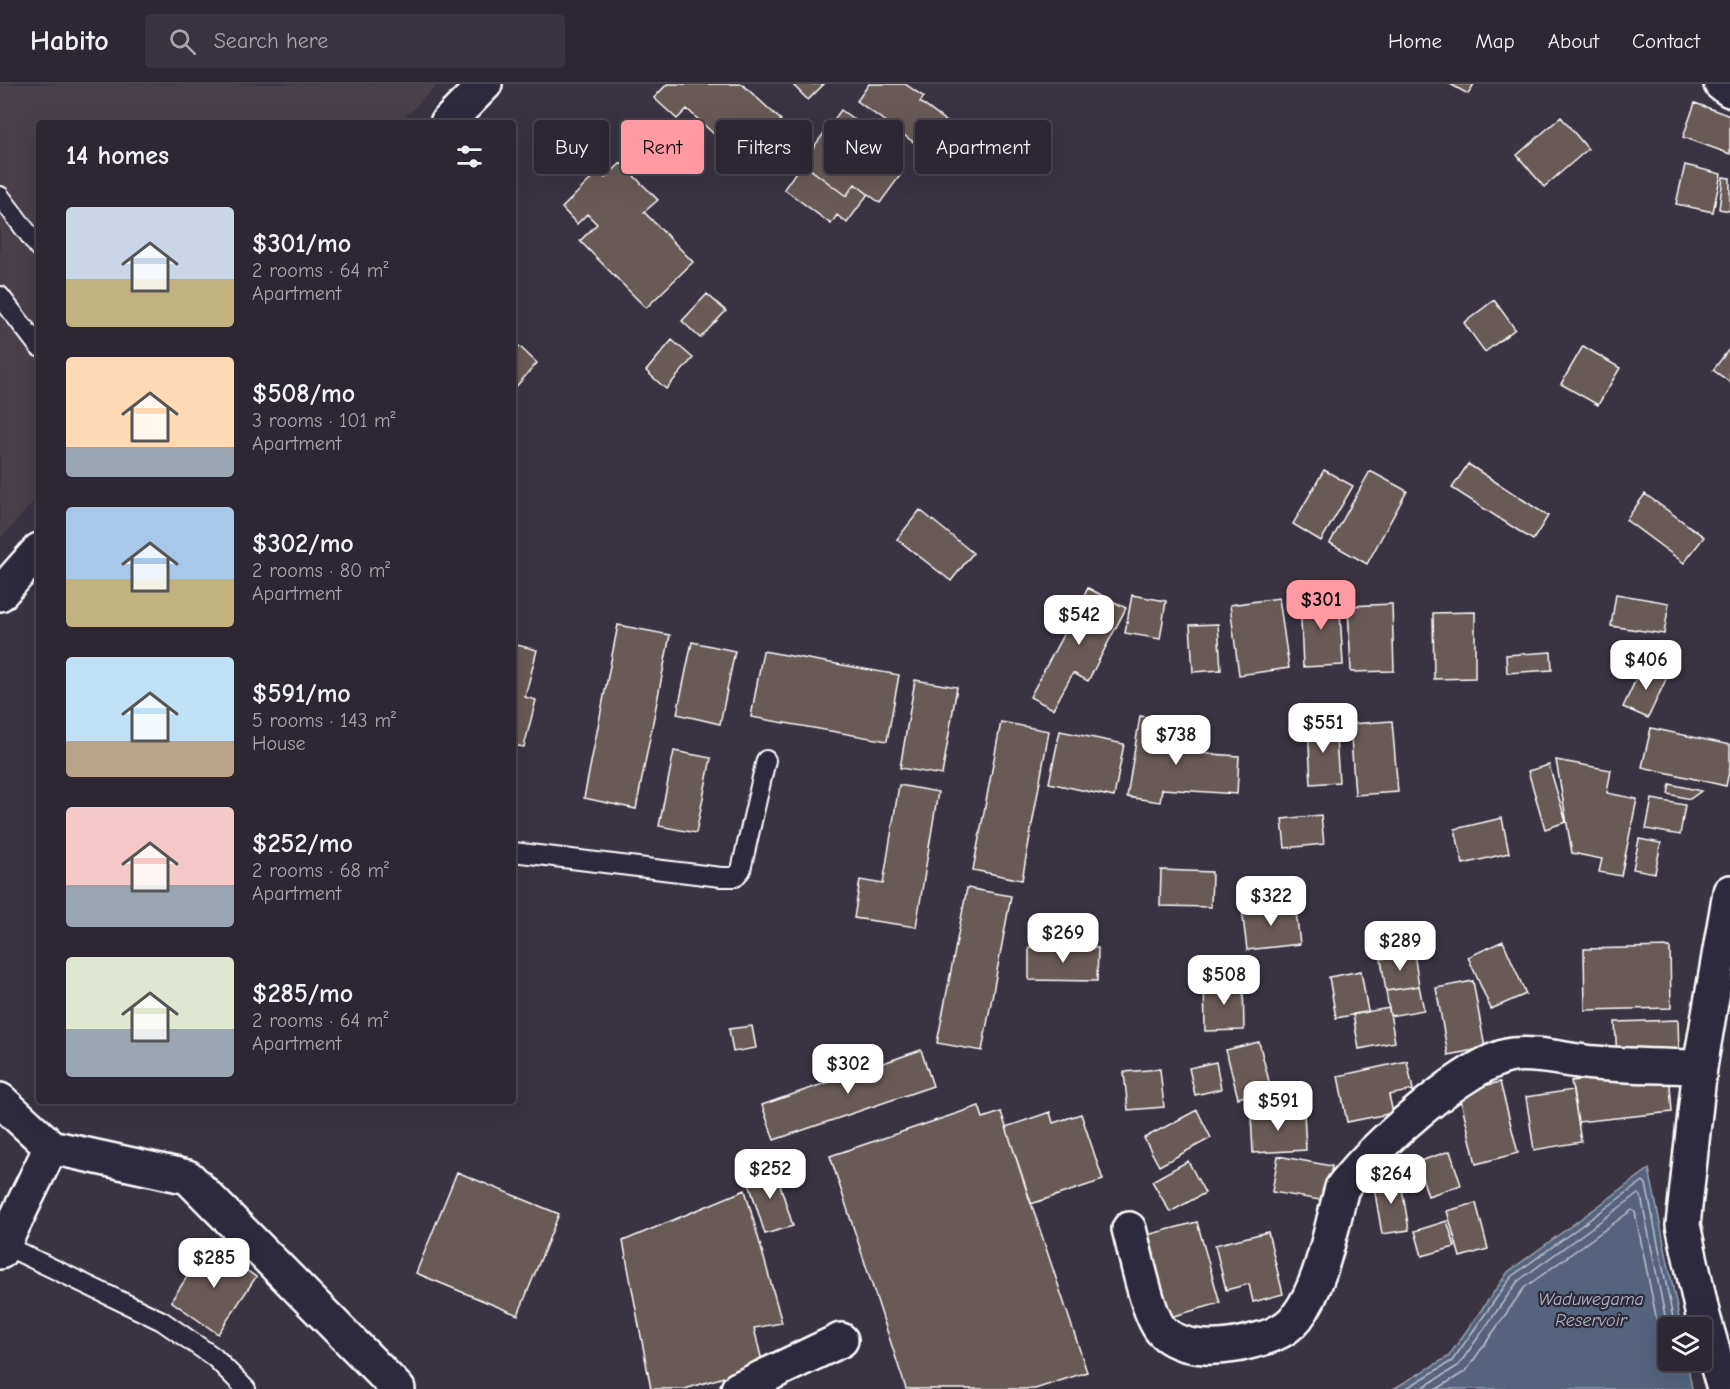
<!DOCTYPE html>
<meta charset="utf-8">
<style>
body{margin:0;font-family:"Comic Neue",sans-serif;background:#38333e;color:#f1f3f6;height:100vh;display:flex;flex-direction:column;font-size:22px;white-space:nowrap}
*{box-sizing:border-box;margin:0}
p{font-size:20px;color:#a6a5ac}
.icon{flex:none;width:33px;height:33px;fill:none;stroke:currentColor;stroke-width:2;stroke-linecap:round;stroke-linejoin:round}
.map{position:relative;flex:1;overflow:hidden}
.side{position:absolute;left:36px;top:36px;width:480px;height:984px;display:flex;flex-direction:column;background:#2c2732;border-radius:6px;box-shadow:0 6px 24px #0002,0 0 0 2px #48444d}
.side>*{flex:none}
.hud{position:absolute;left:534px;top:36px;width:570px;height:54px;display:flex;gap:12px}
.controls{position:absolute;left:1658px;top:1233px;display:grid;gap:12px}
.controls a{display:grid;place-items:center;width:54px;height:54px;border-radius:6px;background:#2c2732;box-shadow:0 6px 24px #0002,0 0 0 2px #48444d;font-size:30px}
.price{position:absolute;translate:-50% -51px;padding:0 14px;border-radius:12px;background:#fff;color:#222;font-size:20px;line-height:39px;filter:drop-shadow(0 2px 3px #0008)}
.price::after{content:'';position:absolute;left:50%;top:36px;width:18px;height:14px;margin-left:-9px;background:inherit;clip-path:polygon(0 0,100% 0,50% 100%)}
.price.active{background:#ff9aa2;color:#111}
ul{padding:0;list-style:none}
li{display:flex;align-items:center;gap:18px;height:150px;padding:0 30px}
li span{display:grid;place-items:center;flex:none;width:168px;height:120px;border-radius:6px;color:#555}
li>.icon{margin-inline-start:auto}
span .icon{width:72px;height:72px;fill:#fffc;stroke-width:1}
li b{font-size:26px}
h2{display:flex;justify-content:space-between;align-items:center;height:72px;padding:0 30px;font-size:26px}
.tag{padding:0 21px;border-radius:6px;background:#2c2732;box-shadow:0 6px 24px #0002,0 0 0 2px #48444d;font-size:21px;line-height:54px}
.tag.active{background:#ff9aa2;color:#111}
header{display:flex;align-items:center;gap:36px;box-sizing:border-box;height:84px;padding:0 30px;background:#2c2732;border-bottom:2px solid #48444d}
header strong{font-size:28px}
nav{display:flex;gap:33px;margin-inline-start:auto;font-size:21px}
.search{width:420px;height:54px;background:#38333e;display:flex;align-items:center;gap:15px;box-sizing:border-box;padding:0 21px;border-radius:6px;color:#a6a5ac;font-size:22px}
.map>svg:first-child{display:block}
.built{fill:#483f48}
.water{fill:#54647e;stroke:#98a2b2;stroke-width:1.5}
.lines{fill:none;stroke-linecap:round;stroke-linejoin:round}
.shore{stroke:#bbc1cb;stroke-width:1.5}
.building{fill:#675a56;stroke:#fff;stroke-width:1.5}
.service-casing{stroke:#fff;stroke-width:22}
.minor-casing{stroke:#fff;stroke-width:38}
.tertiary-casing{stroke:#fff;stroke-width:38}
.secondary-casing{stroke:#fff;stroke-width:38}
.service{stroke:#2f2a3d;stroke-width:18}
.minor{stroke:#2f2a3d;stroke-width:33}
.tertiary{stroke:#2f2a3d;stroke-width:33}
.secondary{stroke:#2f2a3d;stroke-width:33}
.labels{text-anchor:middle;stroke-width:4.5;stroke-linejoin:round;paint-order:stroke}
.water-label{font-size:18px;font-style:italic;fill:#b2b9c5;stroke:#2f2a3d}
</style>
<header>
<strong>Habito</strong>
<div class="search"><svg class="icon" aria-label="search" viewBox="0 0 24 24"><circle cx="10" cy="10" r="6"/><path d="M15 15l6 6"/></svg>Search here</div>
<nav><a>Home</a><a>Map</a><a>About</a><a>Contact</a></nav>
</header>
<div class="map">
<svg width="1730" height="1305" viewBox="0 0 1730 1305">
<rect width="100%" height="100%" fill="#3a3442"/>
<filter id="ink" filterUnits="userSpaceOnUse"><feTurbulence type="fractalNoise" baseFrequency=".0167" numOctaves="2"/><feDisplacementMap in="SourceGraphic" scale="12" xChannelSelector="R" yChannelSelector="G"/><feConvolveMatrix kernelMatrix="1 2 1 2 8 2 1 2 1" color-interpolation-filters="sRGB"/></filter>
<g filter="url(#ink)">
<path class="built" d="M 0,0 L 438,0 L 399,39 L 39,39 L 39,412 L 0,455 Z"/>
<path class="water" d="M 1649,1085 L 1681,1243 L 1668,1244 L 1668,1276 L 1687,1277 L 1692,1305 L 1393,1305 L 1448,1273 L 1508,1188 Z"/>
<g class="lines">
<path class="shore" d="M 1405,1305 L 1452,1277 L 1512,1192 L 1643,1097 L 1646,1100 L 1675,1244
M 1420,1305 L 1458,1282 L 1518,1197 L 1638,1110 L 1641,1112 L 1668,1247
M 1437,1305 L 1466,1287 L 1524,1204 L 1632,1126 L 1635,1128 L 1659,1247 L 1668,1262"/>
</g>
<path class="building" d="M 667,0 L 742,0 L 781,36 L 744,78 L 687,25 L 677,35 L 654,14 Z
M 792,0 L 824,0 L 808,16 Z
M 869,0 L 905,0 L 924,13 L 920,18 L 955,44 L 934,73 L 857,17 Z
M 1450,0 L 1474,0 L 1468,10 Z
M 1695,19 L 1730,32 L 1730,70 L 1683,53 Z
M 841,26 L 890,61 L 880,73 L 902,89 L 880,119 L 855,100 L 846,112 L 802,79 Z
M 1561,33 L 1588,65 L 1544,103 L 1517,71 Z
M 621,79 L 658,116 L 644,128 L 693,178 L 646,224 L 580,157 L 597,140 L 587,130 L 577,140 L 562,124 L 599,87 L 605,94 Z
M 802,79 L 846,112 L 855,100 L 868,110 L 847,139 L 837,131 L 831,140 L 784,105 Z
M 1685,81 L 1721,90 L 1713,128 L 1676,120 Z
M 1723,93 L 1730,94 L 1730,127 L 1719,125 Z
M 707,210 L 726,227 L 700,254 L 682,237 Z
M 1494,216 L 1515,245 L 1485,268 L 1464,239 Z
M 672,256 L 693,274 L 666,305 L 646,287 Z
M 519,262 L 537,279 L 513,306 L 513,269 Z
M 1583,262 L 1620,284 L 1598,321 L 1561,300 Z
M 1730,264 L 1730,298 L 1713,286 Z
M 1468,380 L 1548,432 L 1533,456 L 1452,404 Z
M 1324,386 L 1353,402 L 1321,457 L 1293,440 Z
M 1370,387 L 1407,407 L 1367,480 L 1330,459 Z
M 1645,410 L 1704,453 L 1684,479 L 1626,436 Z
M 920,426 L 973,469 L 951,497 L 897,455 Z
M 1088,504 L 1126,524 L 1088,597 L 1073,589 L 1053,625 L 1030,613 Z
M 1616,510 L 1669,519 L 1664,550 L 1611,542 Z
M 1132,511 L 1166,517 L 1160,555 L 1125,549 Z
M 1339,511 L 1343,581 L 1303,583 L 1300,513 Z
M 1279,514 L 1289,584 L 1239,591 L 1230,521 Z
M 1392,520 L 1394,587 L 1351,588 L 1348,522 Z
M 1475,528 L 1475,594 L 1434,595 L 1433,529 Z
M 1218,540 L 1221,586 L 1193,588 L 1190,541 Z
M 618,541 L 670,551 L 636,725 L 584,714 Z
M 692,558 L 735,567 L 720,640 L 677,630 Z
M 513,560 L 537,566 L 525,613 L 536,616 L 524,663 L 513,661 Z
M 763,567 L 899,591 L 887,657 L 751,633 Z
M 1551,568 L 1552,586 L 1507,589 L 1506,571 Z
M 1643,580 L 1668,591 L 1648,634 L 1623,623 Z
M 915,596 L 957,603 L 942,691 L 900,684 Z
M 1140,632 L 1173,636 L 1168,667 L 1239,672 L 1237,710 L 1162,705 L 1160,718 L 1127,713 Z
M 1392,637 L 1398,708 L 1355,711 L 1350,640 Z
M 1001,638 L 1049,647 L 1022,796 L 973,786 Z
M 1335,640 L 1339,698 L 1311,700 L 1308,642 Z
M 1651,644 L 1730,661 L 1730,683 L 1726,702 L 1642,683 Z
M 1060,647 L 1124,660 L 1114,713 L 1049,699 Z
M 674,667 L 711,674 L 696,749 L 659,742 Z
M 1556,676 L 1611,686 L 1607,709 L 1637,715 L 1621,792 L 1599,788 L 1602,775 L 1572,769 Z
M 1549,681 L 1566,738 L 1545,745 L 1528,687 Z
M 1670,700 L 1701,707 L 1690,715 L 1668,710 Z
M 899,701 L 938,708 L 916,843 L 854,834 L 860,796 L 883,800 Z
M 1652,715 L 1685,721 L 1680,751 L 1646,745 Z
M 1321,731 L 1324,760 L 1285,764 L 1282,735 Z
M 1502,734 L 1509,769 L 1463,780 L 1455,745 Z
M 1639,755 L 1661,759 L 1655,789 L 1633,785 Z
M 1161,786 L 1212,788 L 1211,823 L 1160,822 Z
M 967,804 L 1011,812 L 982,967 L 937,959 Z
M 1295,819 L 1300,860 L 1247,866 L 1242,825 Z
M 1503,857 L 1526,910 L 1491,925 L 1468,873 Z
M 1029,863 L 1098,864 L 1097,897 L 1029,896 Z
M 1670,863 L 1671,924 L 1585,926 L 1584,865 Z
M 1414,869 L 1419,902 L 1386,907 L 1381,875 Z
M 1361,887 L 1368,928 L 1336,934 L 1329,893 Z
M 1243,896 L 1244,946 L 1205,947 L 1204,897 Z
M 1473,897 L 1485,964 L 1448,971 L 1436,904 Z
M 1419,902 L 1424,926 L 1390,932 L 1386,907 Z
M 1389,924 L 1395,958 L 1359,965 L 1353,930 Z
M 1678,936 L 1679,972 L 1617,974 L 1615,938 Z
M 752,942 L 756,964 L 733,968 L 729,945 Z
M 1259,958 L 1271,1005 L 1238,1014 L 1226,966 Z
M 921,966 L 933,1002 L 774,1056 L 762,1021 Z
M 1407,977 L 1413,1006 L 1389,1011 L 1393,1029 L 1347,1038 L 1338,992 Z
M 1216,978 L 1221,1005 L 1195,1011 L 1189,984 Z
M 1160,985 L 1164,1023 L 1128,1026 L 1124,988 Z
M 1669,987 L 1672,1028 L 1578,1038 L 1571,997 Z
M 1500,998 L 1518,1069 L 1476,1080 L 1459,1008 Z
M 1573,1006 L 1581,1058 L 1534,1066 L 1526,1013 Z
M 979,1022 L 983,1034 L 1001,1028 L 1087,1288 L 1035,1305 L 906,1305 L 830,1072 Z
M 1197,1026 L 1211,1054 L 1159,1082 L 1144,1054 Z
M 1050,1028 L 1053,1039 L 1081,1030 L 1103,1096 L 1031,1120 L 1006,1043 Z
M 1304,1028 L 1306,1066 L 1253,1069 L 1251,1031 Z
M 1450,1067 L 1461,1101 L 1428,1112 L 1417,1078 Z
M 1278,1072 L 1332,1082 L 1326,1117 L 1272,1108 Z
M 1188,1077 L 1205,1109 L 1170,1128 L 1152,1097 Z
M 774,1082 L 793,1142 L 765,1150 L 746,1090 Z
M 457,1088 L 559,1130 L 518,1231 L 416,1189 Z
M 1400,1092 L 1409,1146 L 1382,1150 L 1373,1097 Z
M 745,1106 L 782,1239 L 754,1244 L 763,1281 L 685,1305 L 651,1305 L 623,1157 Z
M 1476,1119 L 1488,1165 L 1460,1173 L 1447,1127 Z
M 1447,1137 L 1455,1163 L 1422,1172 L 1415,1147 Z
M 1197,1138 L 1220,1219 L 1170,1233 L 1147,1151 Z
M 1268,1148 L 1283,1210 L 1253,1218 L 1249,1200 L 1226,1206 L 1215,1161 Z
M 209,1160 L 256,1193 L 218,1250 L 171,1217 Z"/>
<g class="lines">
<defs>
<path id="service" d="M 0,112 L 39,164
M 0,212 L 39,263
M 513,768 L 721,793 L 735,793 L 741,786 L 766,676
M 4,1161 L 162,1237 L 214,1273 L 246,1305"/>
<path id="minor" d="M 0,1016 L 51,1063 L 188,1093 L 398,1305
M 1129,1145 C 1135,1166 1148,1235 1163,1248 C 1181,1265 1213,1265 1236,1261 C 1258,1256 1282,1252 1297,1233 C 1322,1201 1331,1143 1342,1104 C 1367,1068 1469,976 1513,971 C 1539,968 1568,977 1595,979 C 1630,982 1665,982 1700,983
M 0,1168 L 51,1063
M 738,1305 L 841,1256"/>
<path id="tertiary" d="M 1721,0 L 1730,6
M 1724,1305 L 1703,1232 L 1683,1141 L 1700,983 L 1730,808"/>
<path id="secondary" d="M 447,39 L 485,0
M 0,510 L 39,466"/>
</defs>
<use href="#service" class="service-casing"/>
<use href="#minor" class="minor-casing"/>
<use href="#tertiary" class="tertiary-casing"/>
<use href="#secondary" class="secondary-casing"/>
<use href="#service" class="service"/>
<use href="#minor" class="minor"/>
<use href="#tertiary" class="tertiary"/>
<use href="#secondary" class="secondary"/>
</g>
</g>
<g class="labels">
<g class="water-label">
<text x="1591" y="1221">Waduwegama<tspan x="1591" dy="21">Reservoir</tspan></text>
</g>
</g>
</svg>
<div class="controls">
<a><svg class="icon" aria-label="layers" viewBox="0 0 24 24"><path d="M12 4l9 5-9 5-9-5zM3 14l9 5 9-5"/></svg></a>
</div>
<b class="price active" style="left:1321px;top:547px">$301</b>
<b class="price" style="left:1079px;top:562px">$542</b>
<b class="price" style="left:1646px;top:607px">$406</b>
<b class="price" style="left:1323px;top:670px">$551</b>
<b class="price" style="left:1176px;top:682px">$738</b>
<b class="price" style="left:1271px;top:843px">$322</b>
<b class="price" style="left:1063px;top:880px">$269</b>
<b class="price" style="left:1400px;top:888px">$289</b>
<b class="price" style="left:1224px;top:922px">$508</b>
<b class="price" style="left:848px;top:1011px">$302</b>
<b class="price" style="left:1278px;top:1048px">$591</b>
<b class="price" style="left:770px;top:1116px">$252</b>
<b class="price" style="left:1391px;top:1121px">$264</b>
<b class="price" style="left:214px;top:1205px">$285</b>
<div class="hud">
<a class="tag">Buy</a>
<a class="tag active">Rent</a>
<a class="tag">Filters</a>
<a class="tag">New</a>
<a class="tag">Apartment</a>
</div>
<section class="side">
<h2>14 homes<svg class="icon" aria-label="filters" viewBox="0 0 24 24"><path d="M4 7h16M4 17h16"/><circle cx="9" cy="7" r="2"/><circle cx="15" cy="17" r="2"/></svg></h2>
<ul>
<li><span style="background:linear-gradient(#c9d6e8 60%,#c2b280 0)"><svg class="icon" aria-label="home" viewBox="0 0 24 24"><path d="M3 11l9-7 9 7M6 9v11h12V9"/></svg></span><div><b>$301/mo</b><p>2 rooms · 64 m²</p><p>Apartment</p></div></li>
<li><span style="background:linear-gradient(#ffd9b3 75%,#9aa5b1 0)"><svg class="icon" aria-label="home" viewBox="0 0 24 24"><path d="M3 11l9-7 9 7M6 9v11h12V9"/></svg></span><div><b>$508/mo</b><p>3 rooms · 101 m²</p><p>Apartment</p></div></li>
<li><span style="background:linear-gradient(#a9c7e8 60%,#c2b280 0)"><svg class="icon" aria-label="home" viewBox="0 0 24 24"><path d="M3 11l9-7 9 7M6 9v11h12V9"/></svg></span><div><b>$302/mo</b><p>2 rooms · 80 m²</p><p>Apartment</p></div></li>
<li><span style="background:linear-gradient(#bfe0f5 70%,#b9a48a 0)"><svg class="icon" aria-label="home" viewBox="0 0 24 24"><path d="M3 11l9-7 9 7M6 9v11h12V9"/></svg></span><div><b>$591/mo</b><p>5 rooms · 143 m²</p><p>House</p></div></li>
<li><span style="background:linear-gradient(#f6c9c9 65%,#9aa5b1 0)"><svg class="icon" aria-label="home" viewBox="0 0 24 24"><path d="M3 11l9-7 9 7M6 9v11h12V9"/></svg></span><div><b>$252/mo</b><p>2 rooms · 68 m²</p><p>Apartment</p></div></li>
<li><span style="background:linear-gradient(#dfe7d0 60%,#9aa5b1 0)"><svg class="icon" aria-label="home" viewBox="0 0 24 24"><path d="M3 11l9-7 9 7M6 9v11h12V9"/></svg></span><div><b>$285/mo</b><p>2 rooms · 64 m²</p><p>Apartment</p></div></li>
</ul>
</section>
</div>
